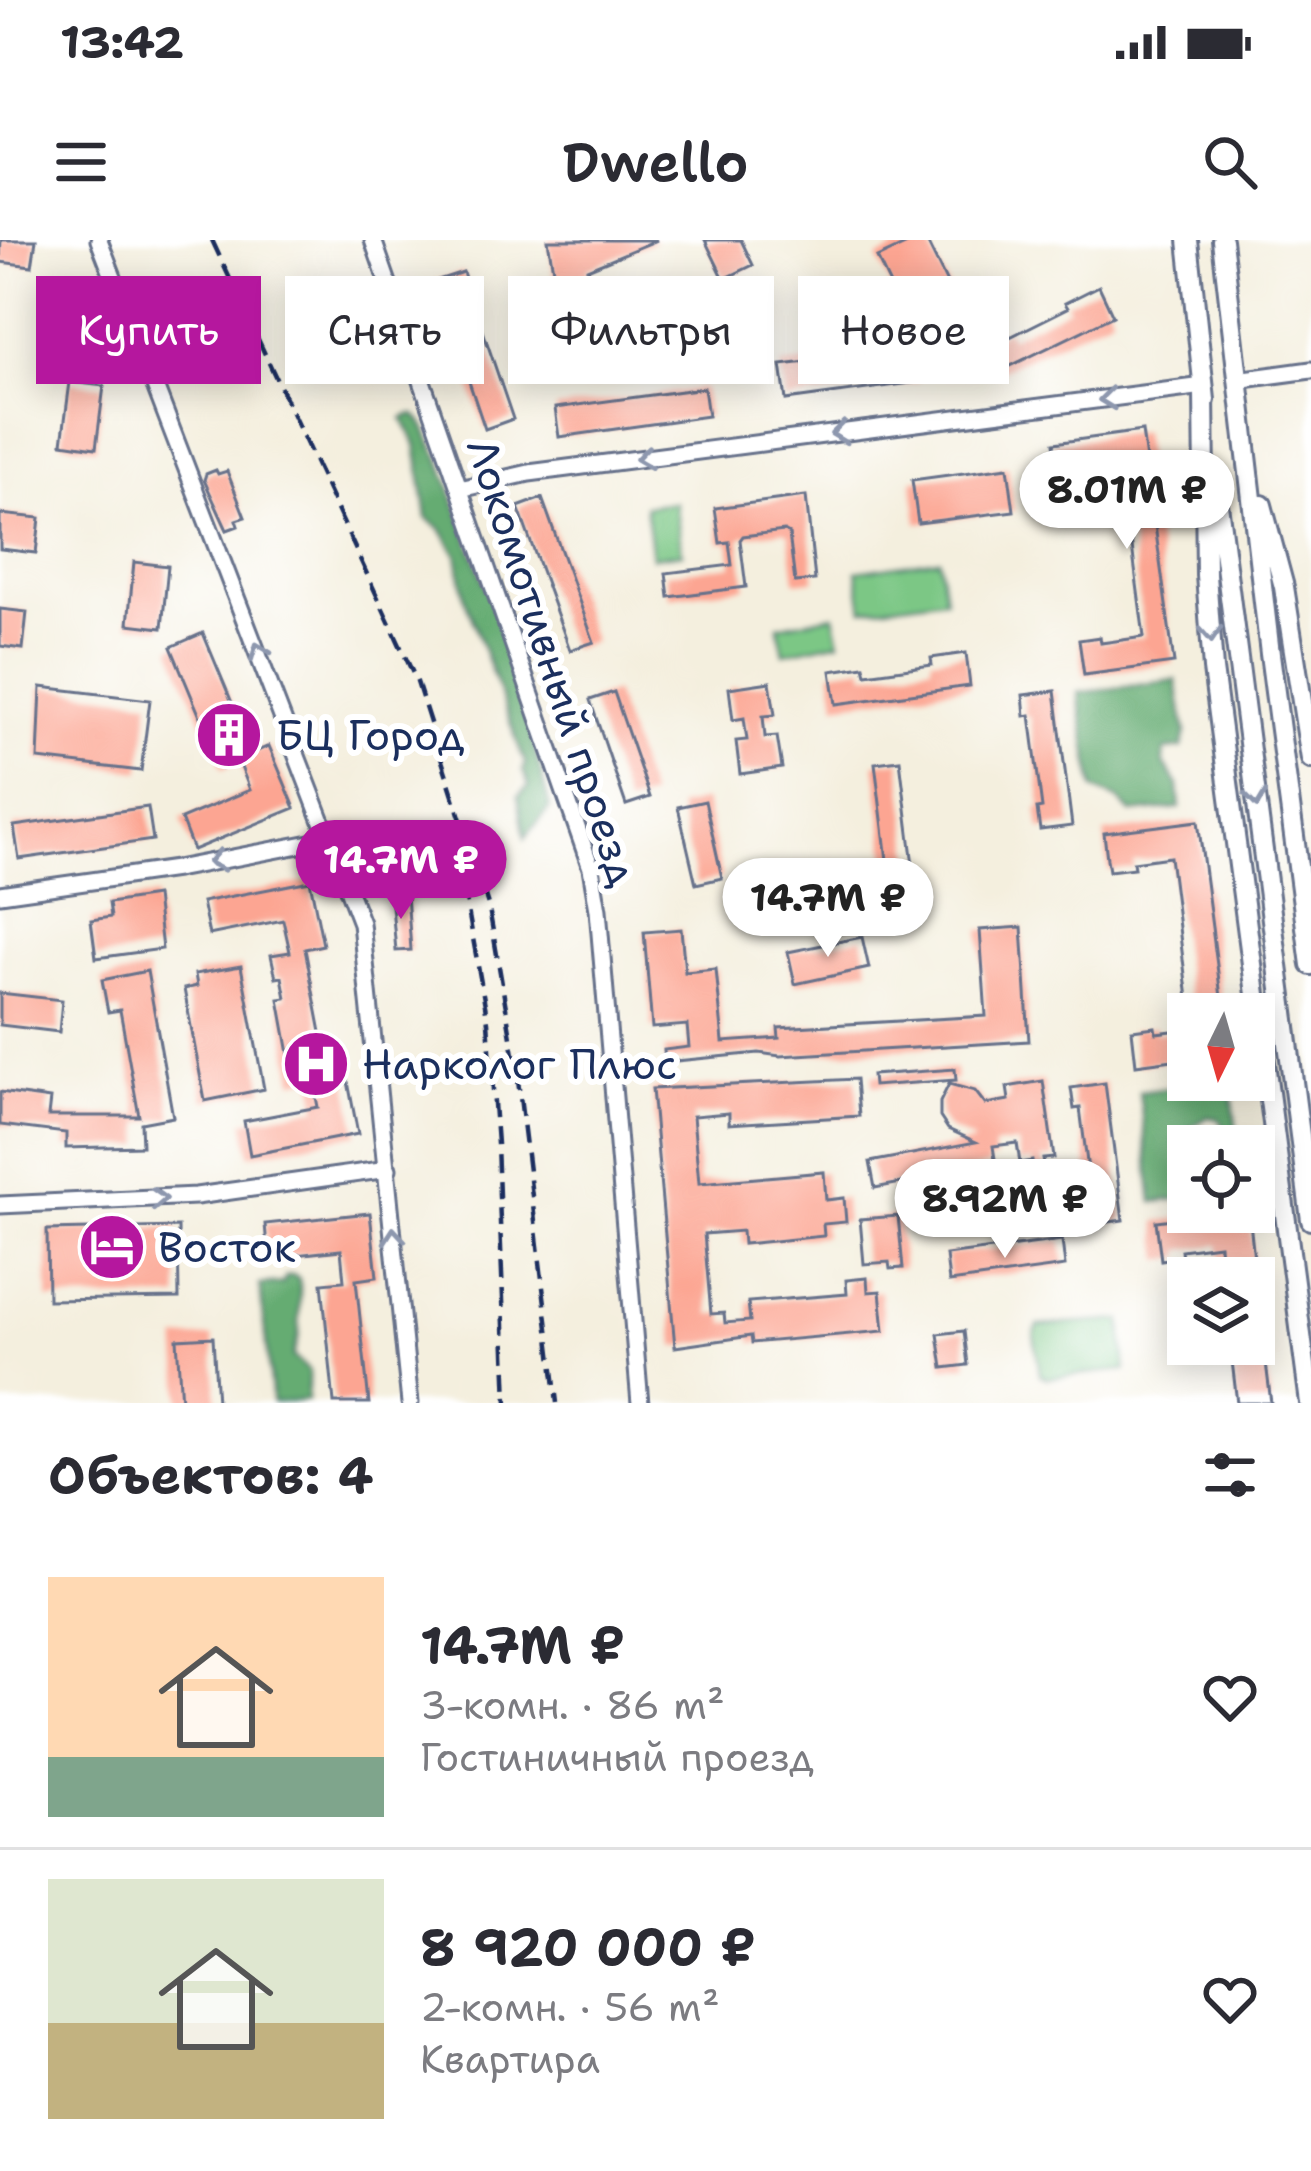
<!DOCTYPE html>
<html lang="ru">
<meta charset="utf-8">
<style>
body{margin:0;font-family:"Shantell Sans",sans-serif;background:#f7f7f7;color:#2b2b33;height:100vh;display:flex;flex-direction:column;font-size:45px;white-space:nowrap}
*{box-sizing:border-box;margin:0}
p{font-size:39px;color:#7c7c81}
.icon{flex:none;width:66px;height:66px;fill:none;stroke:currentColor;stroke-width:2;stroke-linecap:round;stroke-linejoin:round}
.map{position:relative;height:1163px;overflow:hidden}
.details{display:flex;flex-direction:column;background:#fff;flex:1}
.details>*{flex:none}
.banner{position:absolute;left:36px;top:36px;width:1239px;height:108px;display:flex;gap:24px}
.needle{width:78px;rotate:185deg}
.fabs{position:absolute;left:1167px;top:753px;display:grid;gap:24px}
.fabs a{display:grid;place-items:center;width:108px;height:108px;border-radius:0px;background:#fff;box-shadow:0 6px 30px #0003;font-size:60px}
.price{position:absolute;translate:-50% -102px;padding:0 27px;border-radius:42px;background:#fff;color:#222;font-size:39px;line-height:78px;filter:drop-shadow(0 3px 6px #0008)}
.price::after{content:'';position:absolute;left:50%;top:72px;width:36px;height:27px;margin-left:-18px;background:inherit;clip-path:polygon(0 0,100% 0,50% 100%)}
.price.current{background:#b5179e;color:#fff}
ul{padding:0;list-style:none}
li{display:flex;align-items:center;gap:36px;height:300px;padding:0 48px}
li+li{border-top:3px solid #e1e1e2}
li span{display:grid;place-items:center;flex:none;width:336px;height:240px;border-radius:0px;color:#555}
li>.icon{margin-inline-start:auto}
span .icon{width:144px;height:144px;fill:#fffc;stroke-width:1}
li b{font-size:51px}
h2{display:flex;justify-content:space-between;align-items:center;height:144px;padding:0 48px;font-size:51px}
.chip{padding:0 42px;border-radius:0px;background:#fff;box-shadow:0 6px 30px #0003;font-size:42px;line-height:108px}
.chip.current{background:#b5179e;color:#fff}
.status{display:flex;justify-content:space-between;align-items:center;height:84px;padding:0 60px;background:#fff;direction:ltr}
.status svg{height:33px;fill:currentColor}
header{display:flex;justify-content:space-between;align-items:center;height:156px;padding:0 48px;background:#fff;font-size:54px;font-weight:600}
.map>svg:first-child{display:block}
.green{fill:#7cc785;stroke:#4c7b72;stroke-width:3}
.forest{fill:#65ac72;stroke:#406e68;stroke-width:3}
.building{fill:#fca592}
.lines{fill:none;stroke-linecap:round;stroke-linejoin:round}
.minor-casing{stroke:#67728b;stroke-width:21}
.major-casing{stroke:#67728b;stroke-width:24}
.minor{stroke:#fff;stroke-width:15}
.major{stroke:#fff;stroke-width:18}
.rail{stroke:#1b2f5e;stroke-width:4.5;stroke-dasharray:18 9;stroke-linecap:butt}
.oneway{stroke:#8d97ae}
.labels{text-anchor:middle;stroke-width:12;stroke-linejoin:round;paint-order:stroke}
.street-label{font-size:42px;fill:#1b2f5e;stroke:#fff}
.poi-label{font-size:42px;fill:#1b2f5e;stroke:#fff;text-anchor:start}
</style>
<div class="status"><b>13:42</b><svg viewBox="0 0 49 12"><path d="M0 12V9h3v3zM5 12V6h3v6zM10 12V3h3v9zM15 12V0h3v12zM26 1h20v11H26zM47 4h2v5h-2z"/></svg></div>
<header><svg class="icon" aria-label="menu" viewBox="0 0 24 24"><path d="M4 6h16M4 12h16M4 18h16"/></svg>Dwello<svg class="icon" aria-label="search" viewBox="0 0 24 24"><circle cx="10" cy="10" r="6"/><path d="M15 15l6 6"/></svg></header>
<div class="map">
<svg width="1311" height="1163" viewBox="0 0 1311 1163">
<rect width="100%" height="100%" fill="#fff"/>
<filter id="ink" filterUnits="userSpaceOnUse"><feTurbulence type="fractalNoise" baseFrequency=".00833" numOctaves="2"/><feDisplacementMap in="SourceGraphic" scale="24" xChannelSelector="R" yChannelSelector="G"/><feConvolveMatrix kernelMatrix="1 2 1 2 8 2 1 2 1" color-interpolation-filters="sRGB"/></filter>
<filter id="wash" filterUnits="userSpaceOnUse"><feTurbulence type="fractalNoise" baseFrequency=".004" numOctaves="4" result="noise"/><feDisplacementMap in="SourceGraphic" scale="48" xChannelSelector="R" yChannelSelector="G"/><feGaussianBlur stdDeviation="2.7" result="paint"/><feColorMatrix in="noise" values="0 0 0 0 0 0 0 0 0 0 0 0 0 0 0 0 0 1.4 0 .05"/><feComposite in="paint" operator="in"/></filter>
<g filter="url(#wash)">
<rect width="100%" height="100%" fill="#f4efde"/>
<path class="green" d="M 675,262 L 682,313 L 652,317 L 645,266 Z
M 939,319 L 945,358 L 863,369 L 857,331 Z
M 834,375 L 840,401 L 784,413 L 778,386 Z
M 1122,1080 L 1126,1130 L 1047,1138 L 1040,1135 L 1034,1095 L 1038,1086 Z"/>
<path class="forest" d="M 409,175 L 416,175 C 429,187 428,201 439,216 L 513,424 L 550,568 L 525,598 L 518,556 L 529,546 L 523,531 L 525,523 L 465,359 L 457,315 L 441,289 L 427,278 L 416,204 L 403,179 Z
M 1176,440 L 1186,493 L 1182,508 L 1165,510 L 1163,522 L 1178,545 L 1180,568 L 1131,573 L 1118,559 L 1094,549 L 1078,453 Z
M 1230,840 L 1239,906 L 1225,906 L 1224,888 L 1219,879 L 1208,877 L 1175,897 L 1176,907 L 1188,913 L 1188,958 L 1153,962 L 1139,852 Z
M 293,1035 L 299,1039 L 300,1046 L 299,1095 L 293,1116 L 309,1131 L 307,1160 L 272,1163 L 260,1045 L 283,1043 L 286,1036 Z"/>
<g id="blocks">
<path class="building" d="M 1,0 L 36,0 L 32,26 L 0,22 Z
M 548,0 L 657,0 L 587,29 L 599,104 L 566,108 Z
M 705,0 L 741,0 L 753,25 L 724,39 Z
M 916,0 L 926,0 L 950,49 L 903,72 L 877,18 Z
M 463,32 L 513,179 L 485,189 L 435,41 Z
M 1099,46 L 1113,76 L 990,136 L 975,106 L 1007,90 L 1010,97 L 1068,68 L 1065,63 Z
M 915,108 L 919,142 L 786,160 L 781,125 L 816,121 L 817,127 L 882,118 L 881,112 Z
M 70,142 L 104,146 L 96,208 L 62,203 Z
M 704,148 L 708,176 L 559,197 L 555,168 Z
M 1142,191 L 1174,423 L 1084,435 L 1079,400 L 1100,397 L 1101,403 L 1144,397 L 1121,223 L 1080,228 L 1081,235 L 1059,238 L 1054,203 Z
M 1008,227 L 1014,271 L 918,283 L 912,240 Z
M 216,230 L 218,234 L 227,231 L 245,277 L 236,280 L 238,286 L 227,290 L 204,240 L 206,234 Z
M 806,256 L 815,340 L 795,342 L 789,294 L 784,291 L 743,296 L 740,300 L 746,347 L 669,357 L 666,333 L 732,325 L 729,302 L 720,303 L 715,268 Z
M 542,258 L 594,402 L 570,410 L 518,267 Z
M 0,274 L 40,278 L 36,313 L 0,309 Z
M 134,322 L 168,326 L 162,388 L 128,384 Z
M 0,369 L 27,372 L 23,409 L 0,406 Z
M 203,393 L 253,513 L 269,506 L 295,568 L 193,610 L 181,579 L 250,550 L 239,522 L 222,529 L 209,484 L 204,486 L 171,407 Z
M 966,413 L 970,446 L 836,464 L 831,431 L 864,426 L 866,434 L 932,425 L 931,418 Z
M 770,442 L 775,475 L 763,476 L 765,497 L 777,496 L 782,528 L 740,534 L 736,501 L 747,500 L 744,478 L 733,480 L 729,448 Z
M 41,447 L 150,460 L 141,531 L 38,519 Z
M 1055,451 L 1072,586 L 1040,590 L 1037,569 L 1042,568 L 1030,475 L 1025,476 L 1023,455 Z
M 614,452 L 650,557 L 626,565 L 590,460 Z
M 900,520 L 919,674 L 894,677 L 875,523 Z
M 705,561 L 722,638 L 696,644 L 678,567 Z
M 148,567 L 153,600 L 19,619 L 14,586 Z
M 1198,581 L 1218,733 L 1223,774 L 1190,774 L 1170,617 L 1133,622 L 1134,628 L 1109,631 L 1107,619 L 1104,593 Z
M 310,641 L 323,705 L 305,709 L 329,834 L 346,831 L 358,894 L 250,915 L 244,881 L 318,867 L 312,837 L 294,841 L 279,759 L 286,758 L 282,737 L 276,738 L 271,715 L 290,712 L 283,680 L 209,695 L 202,662 Z
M 407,654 L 411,710 L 396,711 L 391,655 Z
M 156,656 L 162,709 L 96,718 L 91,680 L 111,677 L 109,663 Z
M 1022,687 L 1029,801 L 780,816 L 759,813 L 665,822 L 664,810 L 689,807 L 687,785 L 652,788 L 644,692 L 681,689 L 685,732 L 716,729 L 723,802 L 779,798 L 778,788 L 986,776 L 980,690 Z
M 862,697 L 869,728 L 795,744 L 788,712 Z
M 241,726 L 264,849 L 205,861 L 184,749 L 197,746 L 195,734 Z
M 147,731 L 173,877 L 141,883 L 142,906 L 66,908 L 66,893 L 0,885 L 0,852 L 50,859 L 48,876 L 139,876 L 120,770 L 108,772 L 102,740 Z
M 0,753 L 62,760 L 59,792 L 0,785 Z
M 1155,787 L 1156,793 L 1188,789 L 1188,818 L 1136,825 L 1132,790 Z
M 955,829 L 956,840 L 873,846 L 872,835 Z
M 856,839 L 859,876 L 729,884 L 729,873 L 693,876 L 699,943 L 824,932 L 826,960 L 844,958 L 846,982 L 823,984 L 824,996 L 743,1004 L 742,991 L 704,994 L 711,1074 L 724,1073 L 725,1083 L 750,1081 L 748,1062 L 847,1054 L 846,1040 L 867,1038 L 868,1052 L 880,1051 L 884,1091 L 752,1103 L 751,1096 L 675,1107 L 652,849 Z
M 1043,841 L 1054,918 L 1043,919 L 1047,942 L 1036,944 L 1032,921 L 1020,923 L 1017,903 L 993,906 L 995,919 L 988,920 L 989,926 L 875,948 L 870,922 L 976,902 L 948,889 L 940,877 L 940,862 L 949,844 L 975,851 L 985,864 L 1009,860 L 1007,847 Z
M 1105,843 L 1123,980 L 1088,985 L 1085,962 L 1092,961 L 1080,868 L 1074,869 L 1071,848 Z
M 1230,972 L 1249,972 L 1256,1038 L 1222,1038 L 1219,1005 L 1181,1010 L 1182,1017 L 1161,1020 L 1156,981 Z
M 370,973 L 377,1037 L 356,1040 L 369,1163 L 334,1163 L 322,1043 L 344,1041 L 341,1010 L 268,1018 L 265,984 Z
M 898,976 L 903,1028 L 890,1029 L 889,1022 L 864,1024 L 860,979 Z
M 178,987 L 179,1058 L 48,1060 L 47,990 Z
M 1062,1000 L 1065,1026 L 949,1042 L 946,1015 Z
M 1254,1082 L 1261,1082 L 1271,1163 L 1237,1163 L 1230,1104 L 1254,1104 Z
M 964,1091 L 968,1125 L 943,1128 L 938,1094 Z
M 213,1097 L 217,1163 L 181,1163 L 177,1099 Z"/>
</g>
</g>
<g filter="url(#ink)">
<use href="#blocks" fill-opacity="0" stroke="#67728b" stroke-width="3"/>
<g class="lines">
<defs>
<path id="minor" d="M 99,0 L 361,683 L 410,1163
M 373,0 L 591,628 L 598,670 L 640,1163
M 1237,140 L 1311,130
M 460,249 L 529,233 L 1204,146
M 0,654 L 176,629 L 331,599
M 0,965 L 196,956 L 388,929"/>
<path id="major" d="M 1188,0 L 1205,160
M 1222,0 L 1270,414 L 1311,725
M 1204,152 L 1206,335 L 1213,429 L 1310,1163
M 1215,241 L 1311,980
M 1262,265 L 1284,347 L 1311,519"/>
</defs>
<use href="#minor" class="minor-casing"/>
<use href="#major" class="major-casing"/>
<use href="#minor" class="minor"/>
<use href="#major" class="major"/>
<path class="rail" d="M 212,0 L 417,442 L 489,668 L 517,832 L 557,1163
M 459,620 L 488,782 L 497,904 L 507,1163"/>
</g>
<defs><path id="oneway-chevron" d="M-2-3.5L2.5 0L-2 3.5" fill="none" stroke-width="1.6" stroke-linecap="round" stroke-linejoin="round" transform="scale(3)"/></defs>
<g class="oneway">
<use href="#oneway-chevron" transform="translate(1107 159) rotate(173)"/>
<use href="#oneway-chevron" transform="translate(839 193) rotate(173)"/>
<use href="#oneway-chevron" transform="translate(644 218) rotate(172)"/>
<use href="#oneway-chevron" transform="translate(1211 394) rotate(86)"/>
<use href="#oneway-chevron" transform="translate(259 411) rotate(-111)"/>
<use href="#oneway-chevron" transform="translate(1256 559) rotate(83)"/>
<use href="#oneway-chevron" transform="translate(216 621) rotate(169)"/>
<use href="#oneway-chevron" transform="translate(159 959) rotate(-3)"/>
<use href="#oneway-chevron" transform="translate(394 996) rotate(-95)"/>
</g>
</g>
<defs>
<symbol id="building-disc" viewBox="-11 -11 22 22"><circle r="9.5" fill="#b5179e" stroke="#fff"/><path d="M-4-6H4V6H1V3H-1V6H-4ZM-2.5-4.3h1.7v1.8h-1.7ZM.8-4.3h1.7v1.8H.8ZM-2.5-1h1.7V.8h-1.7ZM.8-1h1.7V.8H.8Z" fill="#fff"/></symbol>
<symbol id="hospital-disc" viewBox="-11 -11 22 22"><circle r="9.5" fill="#b5179e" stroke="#fff"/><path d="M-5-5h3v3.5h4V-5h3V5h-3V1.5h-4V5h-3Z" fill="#fff"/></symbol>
<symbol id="hotel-disc" viewBox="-11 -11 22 22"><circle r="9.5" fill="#b5179e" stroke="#fff"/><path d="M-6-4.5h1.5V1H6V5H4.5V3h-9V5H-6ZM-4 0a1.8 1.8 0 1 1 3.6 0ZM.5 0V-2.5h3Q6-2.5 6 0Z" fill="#fff"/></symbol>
</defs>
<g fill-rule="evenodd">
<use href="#building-disc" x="191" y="457" width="76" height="76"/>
<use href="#hospital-disc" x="278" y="786" width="76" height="76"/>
<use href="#hotel-disc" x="74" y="969" width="76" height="76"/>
</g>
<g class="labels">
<g class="street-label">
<text transform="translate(553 422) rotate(72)" y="15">Локомотивный проезд</text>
</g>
<g class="poi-label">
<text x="276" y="510">БЦ Город</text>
<text x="362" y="839">Нарколог Плюс</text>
<text x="158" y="1022">Восток</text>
</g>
</g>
</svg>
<div class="fabs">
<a><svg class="needle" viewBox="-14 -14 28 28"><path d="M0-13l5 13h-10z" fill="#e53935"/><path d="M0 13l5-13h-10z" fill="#7c7c81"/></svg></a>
<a><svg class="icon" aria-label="locate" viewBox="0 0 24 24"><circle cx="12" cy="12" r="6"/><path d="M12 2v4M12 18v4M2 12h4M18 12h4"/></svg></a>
<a><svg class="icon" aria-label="layers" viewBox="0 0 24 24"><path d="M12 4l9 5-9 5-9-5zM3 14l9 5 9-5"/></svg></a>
</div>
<b class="price" style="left:1127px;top:312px">8.01M ₽</b>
<b class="price current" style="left:401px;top:682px">14.7M ₽</b>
<b class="price" style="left:828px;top:720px">14.7M ₽</b>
<b class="price" style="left:1005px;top:1021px">8.92M ₽</b>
<div class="banner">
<a class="chip current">Купить</a>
<a class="chip">Снять</a>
<a class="chip">Фильтры</a>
<a class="chip">Новое</a>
</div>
</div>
<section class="details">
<h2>Объектов: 4<svg class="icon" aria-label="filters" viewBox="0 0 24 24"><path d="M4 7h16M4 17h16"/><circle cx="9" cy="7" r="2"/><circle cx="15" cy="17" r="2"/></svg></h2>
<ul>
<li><span style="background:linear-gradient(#ffd9b3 75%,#7fa58c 0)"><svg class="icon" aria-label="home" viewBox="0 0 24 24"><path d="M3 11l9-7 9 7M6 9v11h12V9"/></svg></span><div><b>14.7M ₽</b><p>3-комн. · 86 m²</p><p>Гостиничный проезд</p></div><svg class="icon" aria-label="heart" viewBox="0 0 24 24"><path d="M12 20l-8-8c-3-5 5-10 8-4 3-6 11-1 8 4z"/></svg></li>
<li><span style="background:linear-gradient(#dfe7d0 60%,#c2b280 0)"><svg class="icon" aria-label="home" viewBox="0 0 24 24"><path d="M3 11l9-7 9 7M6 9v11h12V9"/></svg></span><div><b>8 920 000 ₽</b><p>2-комн. · 56 m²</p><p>Квартира</p></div><svg class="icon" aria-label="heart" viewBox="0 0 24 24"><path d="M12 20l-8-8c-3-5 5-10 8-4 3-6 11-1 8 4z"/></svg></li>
</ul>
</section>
